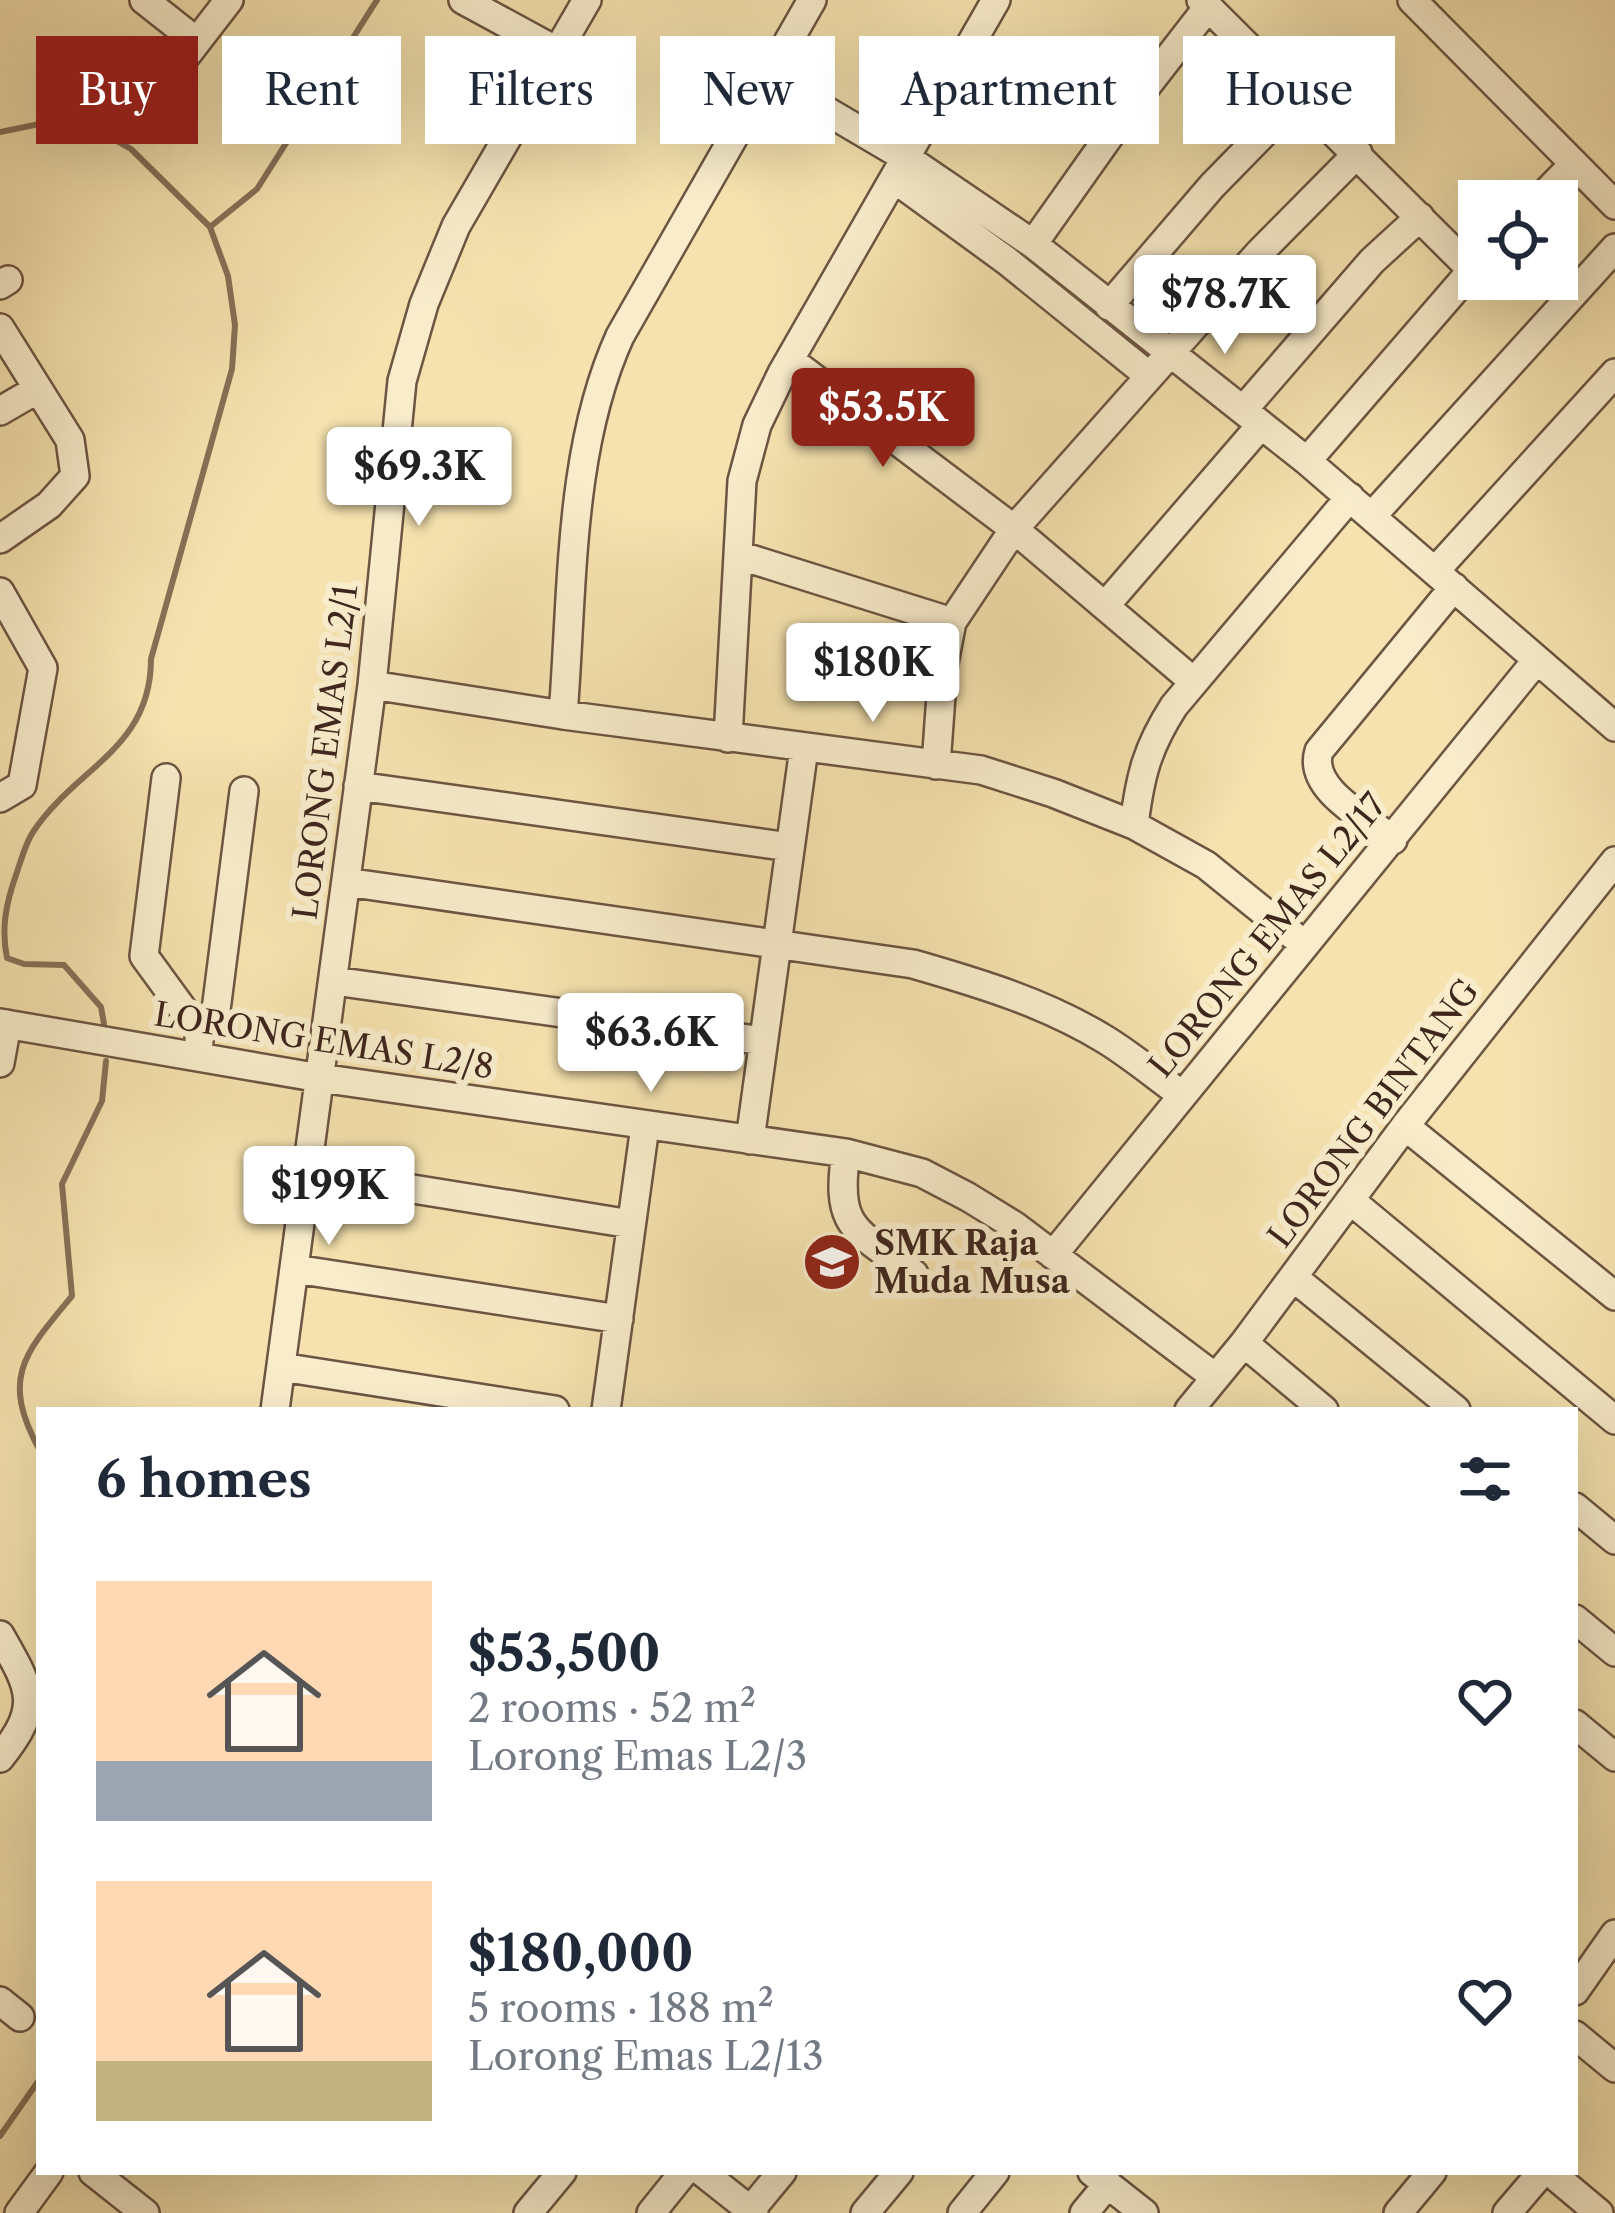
<!DOCTYPE html>
<meta charset="utf-8">
<style>
body{margin:0;font-family:"Libre Caslon Text",serif;background:#f6f6f7;color:#1f2937;height:100vh;display:flex;flex-direction:column;font-size:45px;white-space:nowrap}
*{box-sizing:border-box;margin:0}
p{font-size:39px;color:#747a83}
.icon{flex:none;width:66px;height:66px;fill:none;stroke:currentColor;stroke-width:2;stroke-linecap:round;stroke-linejoin:round}
.map{position:relative;flex:1;overflow:hidden}
.details{position:absolute;left:36px;top:1407px;width:1542px;height:768px;display:flex;flex-direction:column;background:#fff;border-radius:0px;box-shadow:0 12px 48px #0002}
.details>*{flex:none}
.top-card{position:absolute;left:36px;top:36px;width:1545px;height:108px;display:flex;gap:24px}
.buttons{position:absolute;left:1458px;top:180px;display:grid;gap:24px}
.buttons a{display:grid;place-items:center;width:120px;height:120px;border-radius:0px;background:#fff;box-shadow:0 12px 48px #0002;font-size:60px}
.price{position:absolute;translate:-50% -102px;padding:0 27px;border-radius:12px;background:#fff;color:#222;font-size:39px;line-height:78px;filter:drop-shadow(0 3px 6px #0008)}
.price::after{content:'';position:absolute;left:50%;top:72px;width:36px;height:27px;margin-left:-18px;background:inherit;clip-path:polygon(0 0,100% 0,50% 100%)}
.price.current{background:#8f2418;color:#fff}
ul{padding:0;list-style:none}
li{display:flex;align-items:center;gap:36px;height:300px;padding:0 60px}
li span{display:grid;place-items:center;flex:none;width:336px;height:240px;border-radius:0px;color:#555}
li>.icon{margin-inline-start:auto}
span .icon{width:144px;height:144px;fill:#fffc;stroke-width:1}
li b{font-size:51px}
h2{display:flex;justify-content:space-between;align-items:center;height:144px;padding:0 60px;font-size:51px}
.tag{padding:0 42px;border-radius:0px;background:#fff;box-shadow:0 12px 48px #0002;font-size:42px;line-height:108px}
.tag.current{background:#8f2418;color:#fff}
.map>svg:first-child{display:block}
.lines{fill:none;stroke-linecap:round;stroke-linejoin:round}
.stream{stroke:#877057;stroke-width:6}
.minor-casing{stroke:#6c5542;stroke-width:32}
.minor{stroke:#f8eccb;stroke-width:27}
.labels{text-anchor:middle;stroke-width:12;stroke-linejoin:round;paint-order:stroke}
.street-label{font-size:33px;fill:#3f261d;stroke:#f8eccb}
.poi-label{font-size:33px;font-weight:bold;fill:#3f261d;stroke:#f8eccb;text-anchor:start}
</style>
<div class="map">
<svg width="1615" height="2213" viewBox="0 0 1615 2213">
<rect width="100%" height="100%" fill="#f5e2af"/>
<filter id="stains"><feTurbulence type="fractalNoise" baseFrequency=".00167" numOctaves="4"/><feColorMatrix values="0 0 0 0 .2 0 0 0 0 .09 0 0 0 0 .02 0 0 0 .5 -.17"/></filter>
<radialGradient id="worn" r=".72"><stop offset=".6" stop-color="#630" stop-opacity="0"/><stop offset="1" stop-color="#630" stop-opacity=".3"/></radialGradient>
<g class="lines">
<path class="stream" d="M 0,132 L 59,120 L 101,132 L 131,149 L 210,227 L 228,276 L 235,325 L 232,369 L 151,659 C 151,749 76,767 33,832 C 25,844 21,861 16,875 C 6,903 1,929 7,958 L 24,964 L 64,965 L 101,1007 L 104,1024
M 210,227 L 257,189 L 377,0
M 39,1449 C 0,1377 25,1353 72,1296 L 62,1184 L 102,1101 L 106,1061
M 0,2136 L 39,2080"/>
<defs>
<path id="minor" d="M 144,0 L 196,41
M 463,0 L 557,51
M 1201,0 L 1472,270
M 1412,0 L 1615,205
M 175,70 L 229,0
M 769,77 L 908,159 L 1033,244 L 1307,461 L 1615,727
M 896,180 L 1007,261 L 1148,375
M 1538,201 L 1574,164
M 1033,244 L 1125,114 L 1208,7
M 0,285 L 8,280
M 1109,306 L 1212,186 L 1299,97
M 0,328 L 70,440 L 75,476 L 49,505 L 0,539
M 790,360 L 1014,529 L 1193,681
M 1243,410 L 1372,261 L 1420,217
M 0,411 L 38,389
M 1307,461 L 1479,262
M 1372,516 L 1615,248
M 738,555 L 952,622
M 1436,570 L 1615,373
M 0,592 L 43,668 L 22,785 L 0,798
M 1105,606 L 1261,425
M 372,685 L 563,715 L 981,770 L 1053,793 L 1134,825 L 1206,865 L 1305,945
M 563,715 C 573,591 568,450 620,336 L 812,0
M 728,738 L 742,481 L 757,425 L 782,373 L 996,0
M 936,765 L 943,668 L 952,622 L 1014,529 L 1259,253 L 1358,153
M 166,778 L 144,956 L 187,1015 L 200,1024 L 198,1057
M 358,786 L 790,847
M 1134,825 C 1140,776 1147,748 1174,706 L 1350,497
M 1393,840 C 1366,818 1307,789 1319,751 L 1454,587
M 346,882 L 913,964 C 979,983 1046,1003 1106,1040 C 1132,1056 1157,1077 1182,1095
M 334,981 L 763,1041
M 0,1023 L 320,1078 L 846,1153 L 922,1173 L 968,1197 L 1015,1226 L 1215,1377
M 200,1024 L 215,1018 L 244,791
M 0,1063 L 7,1024
M 1405,1126 L 1615,1296
M 750,1140 L 804,748
M 846,1153 C 834,1231 858,1230 914,1274
M 307,1172 L 631,1224
M 1350,1200 L 1615,1420
M 1053,1255 L 1536,661
M 295,1269 L 619,1319
M 1293,1277 L 1456,1410
M 1244,1343 L 1324,1410
M 281,1367 L 555,1410
M 275,1410 L 372,685 L 402,381 L 424,304 L 456,226 L 587,0
M 606,1410 L 645,1126
M 1189,1410 L 1244,1343 L 1405,1126 L 1615,861
M 1575,1507 L 1615,1540
M 1575,1619 L 1615,1652
M 0,1635 C 31,1689 42,1706 0,1758
M 1575,1724 L 1615,1757
M 1575,1991 L 1615,1934
M 0,2001 L 20,2017
M 1575,2035 L 1615,2068
M 93,2172 L 145,2213
M 702,2172 L 754,2213
M 1092,2172 L 1144,2213
M 1550,2172 L 1599,2213
M 19,2213 L 49,2172
M 528,2213 L 562,2172
M 651,2213 L 684,2172
M 748,2213 L 782,2172
M 865,2213 L 899,2172
M 962,2213 L 995,2172
M 1084,2213 L 1108,2184
M 1398,2213 L 1432,2172
M 1507,2213 L 1542,2172"/>
</defs>
<use href="#minor" class="minor-casing"/>
<use href="#minor" class="minor"/>
</g>
<defs>
<symbol id="school-disc" viewBox="-11 -11 22 22"><circle r="9.5" fill="#8f2418" stroke="#f8eccb"/><path d="M0-5L7-2L0 1L-7-2ZM-4 1L0 2.5L4 1V4Q0 6-4 4Z" fill="#fff"/></symbol>
</defs>
<g fill-rule="evenodd">
<use href="#school-disc" x="799" y="1229" width="66" height="66"/>
</g>
<g class="labels">
<g class="street-label">
<text transform="translate(325 752) rotate(-83)" y="12">LORONG EMAS L2/1</text>
<text transform="translate(1267 935) rotate(-51)" y="12">LORONG EMAS L2/17</text>
<text transform="translate(324 1040) rotate(9)" y="12">LORONG EMAS L2/8</text>
<text transform="translate(1373 1113) rotate(-53)" y="12">LORONG BINTANG</text>
</g>
<g class="poi-label">
<text x="874" y="1255">SMK Raja<tspan x="874" dy="38">Muda Musa</tspan></text>
</g>
</g>
<rect width="100%" height="100%" filter="url(#stains)"/>
<rect width="100%" height="100%" fill="url(#worn)"/>
</svg>
<div class="buttons">
<a><svg class="icon" aria-label="locate" viewBox="0 0 24 24"><circle cx="12" cy="12" r="6"/><path d="M12 2v4M12 18v4M2 12h4M18 12h4"/></svg></a>
</div>
<b class="price" style="left:1225px;top:357px">$78.7K</b>
<b class="price current" style="left:883px;top:470px">$53.5K</b>
<b class="price" style="left:419px;top:529px">$69.3K</b>
<b class="price" style="left:873px;top:725px">$180K</b>
<b class="price" style="left:651px;top:1095px">$63.6K</b>
<b class="price" style="left:329px;top:1248px">$199K</b>
<div class="top-card">
<a class="tag current">Buy</a>
<a class="tag">Rent</a>
<a class="tag">Filters</a>
<a class="tag">New</a>
<a class="tag">Apartment</a>
<a class="tag">House</a>
</div>
<section class="details">
<h2>6 homes<svg class="icon" aria-label="filters" viewBox="0 0 24 24"><path d="M4 7h16M4 17h16"/><circle cx="9" cy="7" r="2"/><circle cx="15" cy="17" r="2"/></svg></h2>
<ul>
<li><span style="background:linear-gradient(#ffd9b3 75%,#9aa5b1 0)"><svg class="icon" aria-label="home" viewBox="0 0 24 24"><path d="M3 11l9-7 9 7M6 9v11h12V9"/></svg></span><div><b>$53,500</b><p>2 rooms · 52 m²</p><p>Lorong Emas L2/3</p></div><svg class="icon" aria-label="heart" viewBox="0 0 24 24"><path d="M12 20l-8-8c-3-5 5-10 8-4 3-6 11-1 8 4z"/></svg></li>
<li><span style="background:linear-gradient(#ffd9b3 75%,#c2b280 0)"><svg class="icon" aria-label="home" viewBox="0 0 24 24"><path d="M3 11l9-7 9 7M6 9v11h12V9"/></svg></span><div><b>$180,000</b><p>5 rooms · 188 m²</p><p>Lorong Emas L2/13</p></div><svg class="icon" aria-label="heart" viewBox="0 0 24 24"><path d="M12 20l-8-8c-3-5 5-10 8-4 3-6 11-1 8 4z"/></svg></li>
</ul>
</section>
</div>
